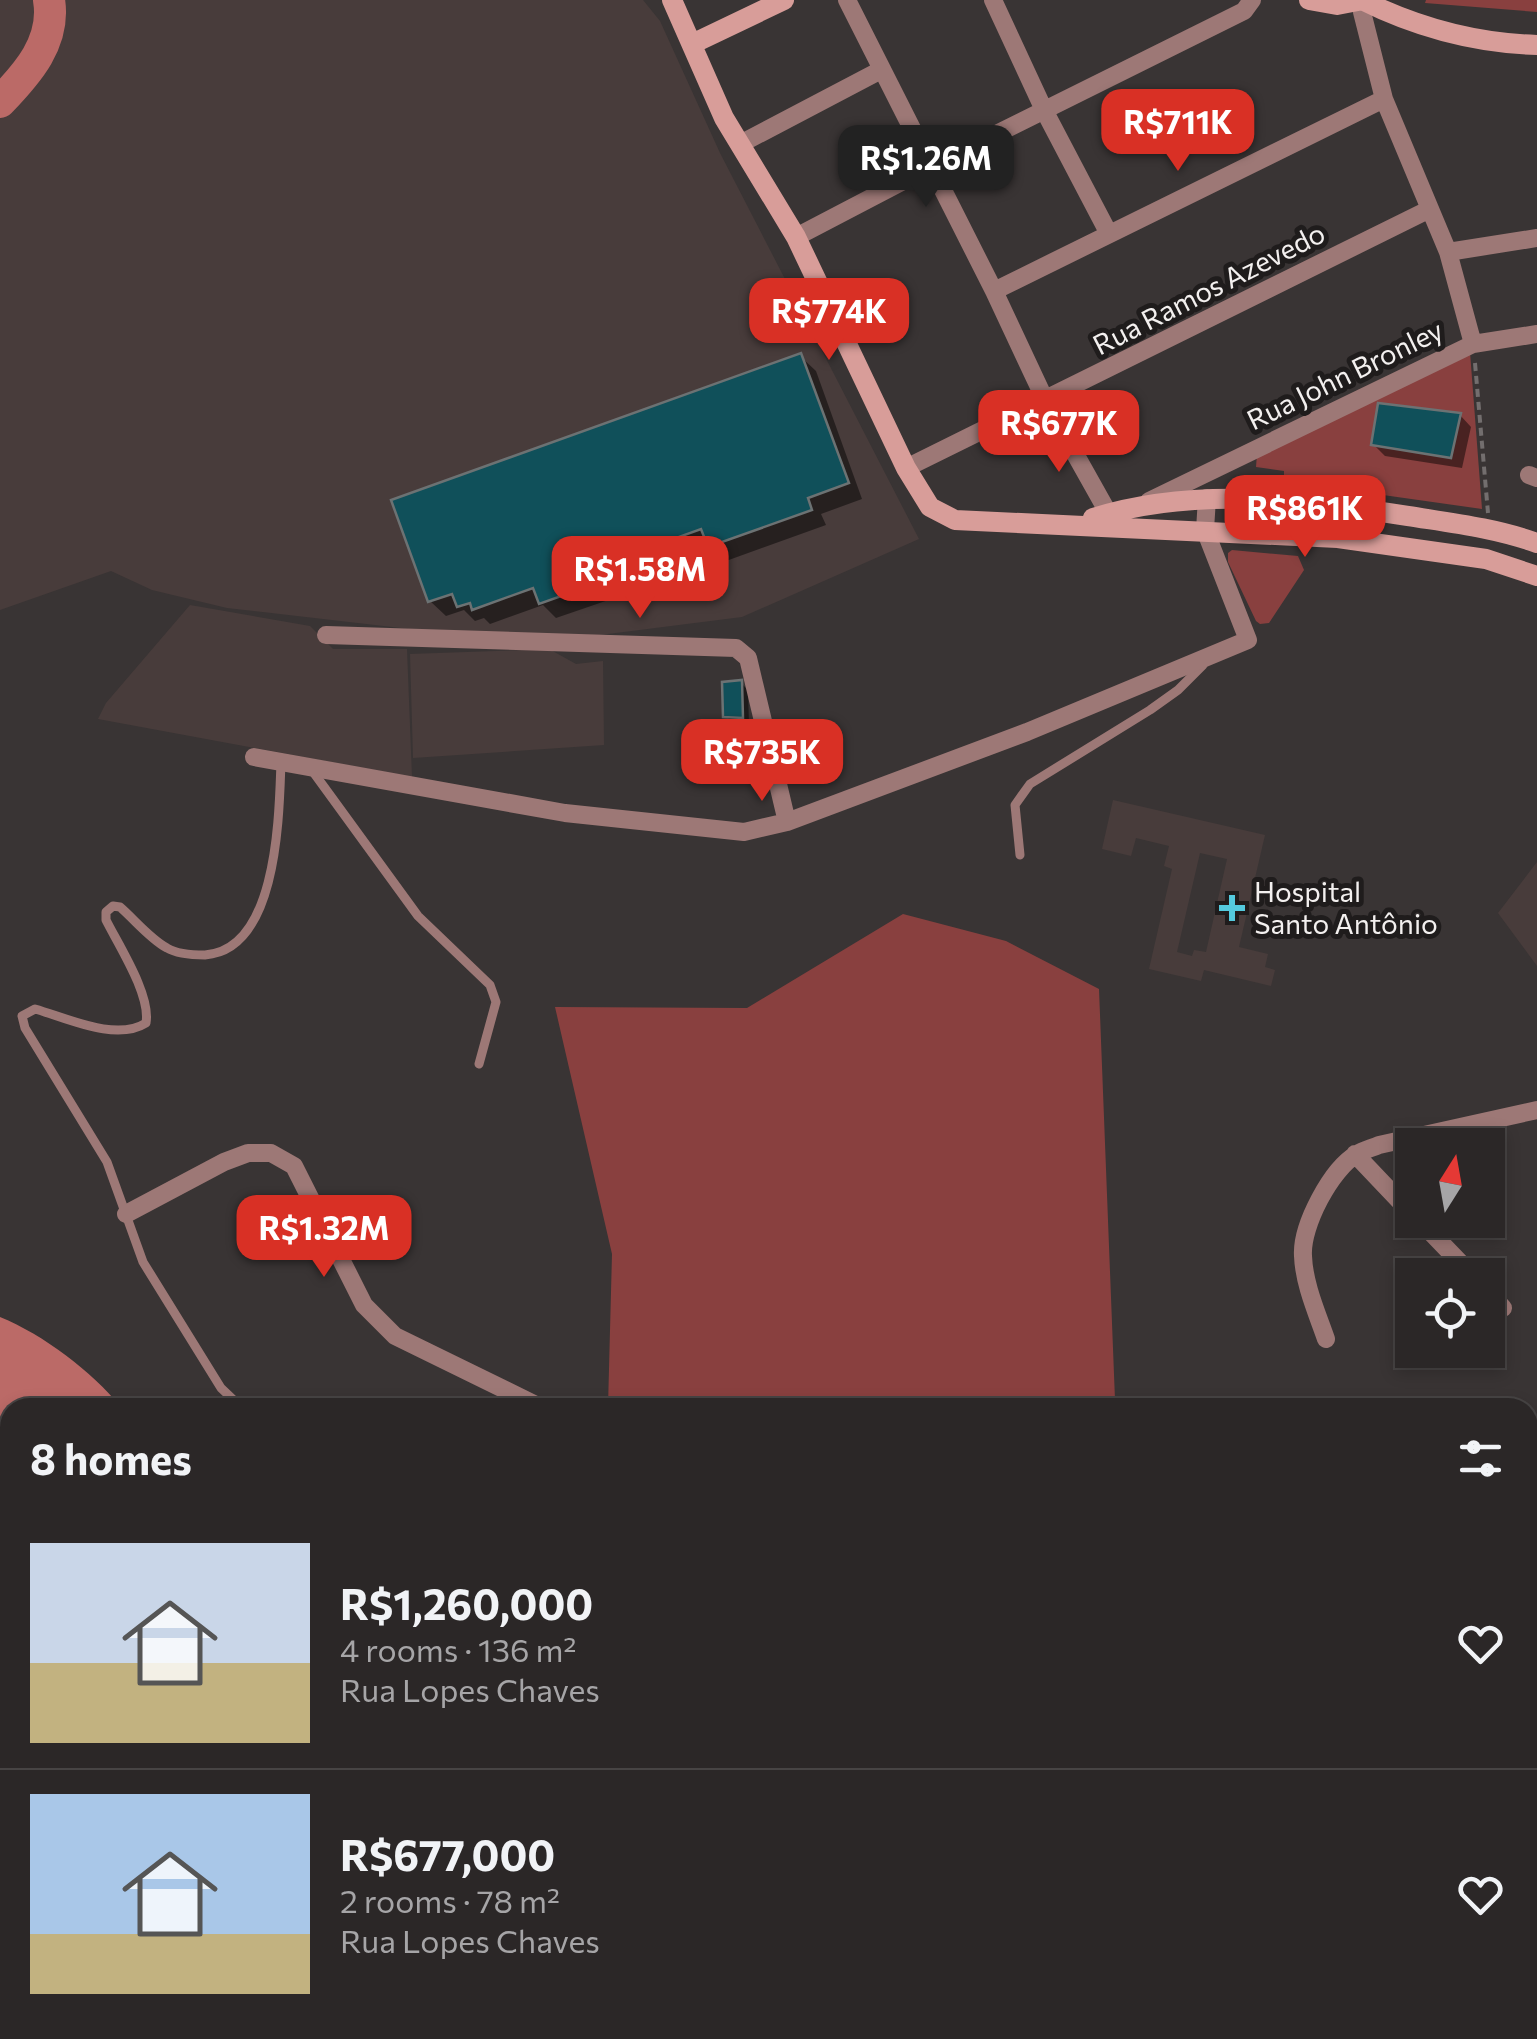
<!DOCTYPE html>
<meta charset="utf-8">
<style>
body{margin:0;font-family:Commissioner,sans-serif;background:#332f2f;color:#f1f3f6;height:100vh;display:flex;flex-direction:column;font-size:38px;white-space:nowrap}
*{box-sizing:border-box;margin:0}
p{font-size:32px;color:#a6a5a7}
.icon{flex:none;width:55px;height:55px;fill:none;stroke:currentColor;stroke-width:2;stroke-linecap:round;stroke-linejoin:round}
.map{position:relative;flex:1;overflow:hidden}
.sheet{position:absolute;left:0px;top:1398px;width:1538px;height:642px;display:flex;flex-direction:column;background:#2b2727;border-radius:30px 30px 0 0;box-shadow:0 5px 15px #0003,0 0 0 2px #474444}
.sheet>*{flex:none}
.needle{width:65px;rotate:11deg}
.fabs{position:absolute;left:1395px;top:1128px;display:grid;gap:20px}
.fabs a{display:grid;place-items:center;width:110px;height:110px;border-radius:0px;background:#2b2727;box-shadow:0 5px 15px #0003,0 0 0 2px #474444;font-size:50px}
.price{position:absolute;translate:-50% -85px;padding:0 22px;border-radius:20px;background:#d93025;color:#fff;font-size:32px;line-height:65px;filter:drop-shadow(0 2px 5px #0008)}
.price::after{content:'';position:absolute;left:50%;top:60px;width:30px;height:22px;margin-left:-15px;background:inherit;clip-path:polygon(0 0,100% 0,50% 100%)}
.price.current{background:#222;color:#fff}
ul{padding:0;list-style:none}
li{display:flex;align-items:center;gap:30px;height:250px;padding:0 30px}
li+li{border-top:2px solid #474444}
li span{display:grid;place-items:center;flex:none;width:280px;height:200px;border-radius:0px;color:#555}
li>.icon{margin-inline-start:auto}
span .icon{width:120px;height:120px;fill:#fffc;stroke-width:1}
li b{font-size:42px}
h2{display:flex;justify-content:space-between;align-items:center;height:120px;padding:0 30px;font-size:42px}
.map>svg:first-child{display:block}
.built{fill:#483c3b;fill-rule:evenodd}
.green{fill:#89403f}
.water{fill:#bb6a67}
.shadow{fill:#0007}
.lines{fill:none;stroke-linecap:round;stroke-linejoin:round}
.river{stroke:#bb6a67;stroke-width:32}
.building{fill:#10505a;stroke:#6c7273;stroke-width:2.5}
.path{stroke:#736e6e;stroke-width:4;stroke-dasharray:8 5;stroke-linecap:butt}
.lane{stroke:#9d7876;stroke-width:9}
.street{stroke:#9d7876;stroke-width:18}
.secondary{stroke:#d89d99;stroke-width:20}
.poi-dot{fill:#54cade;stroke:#1f1c1c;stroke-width:4}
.labels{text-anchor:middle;stroke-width:10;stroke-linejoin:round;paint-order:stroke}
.street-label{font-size:28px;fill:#f3f0ef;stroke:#1f1c1c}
.poi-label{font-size:28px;fill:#f3f0ef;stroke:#1f1c1c;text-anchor:start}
</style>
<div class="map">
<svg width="1537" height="2039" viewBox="0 0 1537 2039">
<rect width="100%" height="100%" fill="#393434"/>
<path class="built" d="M 0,0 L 643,0 L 660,21 L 720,153 L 919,539 L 742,617 L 592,636 L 444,633 L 227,608 L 152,590 L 111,571 L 0,610 Z
M 190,605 L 310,626 L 333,649 L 407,649 L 412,777 L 98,719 L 106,703 Z
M 549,649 L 576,664 L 603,661 L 604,745 L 413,758 L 410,654 Z
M 1113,800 L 1265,835 L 1239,947 L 1268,954 L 1265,967 L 1275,970 L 1271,986 L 1204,970 L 1201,981 L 1149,969 L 1172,869 L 1164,866 L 1169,846 L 1136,838 L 1131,856 L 1102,849 ZM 1200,853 L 1227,859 L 1206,952 L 1194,950 L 1192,956 L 1177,952 Z
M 1537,862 L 1537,966 L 1498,913 Z"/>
<path class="green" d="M 1426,0 L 1537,0 L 1537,12 L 1425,3 Z
M 1470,352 L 1482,509 L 1284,481 L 1284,471 L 1256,467 L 1257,454 Z
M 1232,550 L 1298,556 L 1304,570 L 1269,623 L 1260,624 L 1256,621 L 1228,562 L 1228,553 Z
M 903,914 L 1006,941 L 1099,989 L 1115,1400 L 1105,1408 L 608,1407 L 612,1254 L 555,1007 L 747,1008 Z"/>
<path class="water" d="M 40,0 L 61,0 C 61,39 47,59 23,90 L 8,81 C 32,59 42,33 40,0 Z
M 0,1317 C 44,1335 91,1371 121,1407 L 10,1408 L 10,1567 L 0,1589 Z"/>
<path class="shadow" d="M 800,356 L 816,371 L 862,499 L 821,514 L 826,525 L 726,561 L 710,546 L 651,567 L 654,577 L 644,581 L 635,572 L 620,577 L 626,594 L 556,618 L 543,605 L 490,624 L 484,618 L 475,621 L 464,610 L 446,616 L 430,601 Z
M 1460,415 L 1471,427 L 1462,468 L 1385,456 L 1374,445 Z
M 741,683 L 748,690 L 749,724 L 733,723 L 726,716 Z"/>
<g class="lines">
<path class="river" d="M 0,102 C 27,74 56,42 49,0
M 236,2030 L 238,2039"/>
</g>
<path class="building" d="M 801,353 L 849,483 L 808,498 L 812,510 L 708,547 L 701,529 L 637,552 L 640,562 L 627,567 L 623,556 L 606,562 L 612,578 L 539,604 L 533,588 L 472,610 L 470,603 L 457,607 L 452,594 L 428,602 L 391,500 Z
M 1378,403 L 1461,413 L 1451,458 L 1371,445 Z
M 742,680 L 743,718 L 723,717 L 722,682 Z"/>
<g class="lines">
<path class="path" d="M 1475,363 L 1488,513"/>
<path class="lane" d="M 311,769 L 418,916 L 490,985 L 496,1002 L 479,1064
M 1020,855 L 1015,805 L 1030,784 L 1150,710 L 1178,690 L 1203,665
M 242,1408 L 221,1388 L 143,1262 L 107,1162 L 25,1028 L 22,1016 L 35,1009 C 67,1018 116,1042 146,1023 C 151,995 119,946 106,920 L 106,912 L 113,906 L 120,907 C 134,919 150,939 167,948 C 177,954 193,955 205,955 C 278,950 279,815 281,762"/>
<path class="street" d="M 847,0 L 994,291 L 1046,402 L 1115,525
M 993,0 L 1044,110 L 1109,234
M 1363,0 L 1362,12 L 1384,99 L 1448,252 L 1473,344
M 742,143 L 881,70
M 796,237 L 930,167 L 1244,11 L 1252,0
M 1448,252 L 1537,238
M 994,291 L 1384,99
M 906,468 L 1428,210
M 1529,475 L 1537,478
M 1149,501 L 1473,344 L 1537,334
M 326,635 L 736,648 L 748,658 L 787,822
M 254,757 L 565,813 L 744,832 L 787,822 L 1027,732 L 1248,640 L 1205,530 L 1207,498
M 1355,1154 L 1412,1214
M 126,1214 L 224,1162 L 248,1153 L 271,1153 L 294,1166 L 364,1305 L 395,1336 L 542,1408
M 1419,1220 L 1472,1275
M 1488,1291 L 1503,1308
M 1326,1339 C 1317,1313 1304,1284 1303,1256 C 1301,1226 1331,1169 1357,1154 C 1363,1150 1372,1148 1379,1145 L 1537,1110
M 1528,1606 L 1537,1611
M 1528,1927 L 1537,1954
M 1528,1989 L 1533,1982 L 1537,1956
M 1273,2030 L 1288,2039
M 0,2031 L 13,2039
M 662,2039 L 669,2030
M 1006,2039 L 1007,2030
M 1418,2039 L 1441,2030"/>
<path class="secondary" d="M 672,0 L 724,118 L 796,237 L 906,468 L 930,507 L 955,520 L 1338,538 L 1486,559 L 1537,576
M 1309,0 L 1337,5 L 1363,0
M 1362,0 C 1418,28 1474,43 1537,45
M 692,44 L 784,0
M 1093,518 C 1195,486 1305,500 1408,516 C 1452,523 1495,528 1537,543"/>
</g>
<path class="poi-dot" d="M1227 893h10v10h10v10h-10v10h-10v-10h-10v-10h10z"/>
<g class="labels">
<g class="street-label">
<text transform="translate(1209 289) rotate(-27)" y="10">Rua Ramos Azevedo</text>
<text transform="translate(1345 375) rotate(-26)" y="10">Rua John Bronley</text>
</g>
<g class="poi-label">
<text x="1254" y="902">Hospital<tspan x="1254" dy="32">Santo Antônio</tspan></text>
</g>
</g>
</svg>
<div class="fabs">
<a><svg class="needle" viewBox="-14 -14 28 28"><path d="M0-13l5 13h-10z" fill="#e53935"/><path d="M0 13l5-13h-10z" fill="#a6a5a7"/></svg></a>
<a><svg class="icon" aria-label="locate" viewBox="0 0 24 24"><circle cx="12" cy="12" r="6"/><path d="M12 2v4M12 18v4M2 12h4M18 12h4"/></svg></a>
</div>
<b class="price" style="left:1178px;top:174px">R$711K</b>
<b class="price current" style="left:926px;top:210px">R$1.26M</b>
<b class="price" style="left:829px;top:363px">R$774K</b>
<b class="price" style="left:1059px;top:475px">R$677K</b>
<b class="price" style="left:1305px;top:560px">R$861K</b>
<b class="price" style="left:640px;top:621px">R$1.58M</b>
<b class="price" style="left:762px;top:804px">R$735K</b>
<b class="price" style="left:324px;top:1280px">R$1.32M</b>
<section class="sheet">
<h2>8 homes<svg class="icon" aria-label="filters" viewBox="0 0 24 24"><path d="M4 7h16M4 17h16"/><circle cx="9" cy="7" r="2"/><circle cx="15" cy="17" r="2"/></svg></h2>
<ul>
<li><span style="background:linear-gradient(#c9d6e8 60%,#c2b280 0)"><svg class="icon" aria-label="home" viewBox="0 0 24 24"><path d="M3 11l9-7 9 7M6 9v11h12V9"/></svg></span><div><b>R$1,260,000</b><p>4 rooms · 136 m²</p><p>Rua Lopes Chaves</p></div><svg class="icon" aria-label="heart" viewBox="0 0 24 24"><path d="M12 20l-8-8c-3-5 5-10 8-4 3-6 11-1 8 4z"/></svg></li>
<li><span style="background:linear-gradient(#a9c7e8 70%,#c2b280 0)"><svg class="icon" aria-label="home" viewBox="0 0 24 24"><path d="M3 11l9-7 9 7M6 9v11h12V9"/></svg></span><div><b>R$677,000</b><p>2 rooms · 78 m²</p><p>Rua Lopes Chaves</p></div><svg class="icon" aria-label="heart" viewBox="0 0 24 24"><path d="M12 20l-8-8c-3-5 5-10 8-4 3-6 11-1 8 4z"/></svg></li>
</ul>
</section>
</div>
